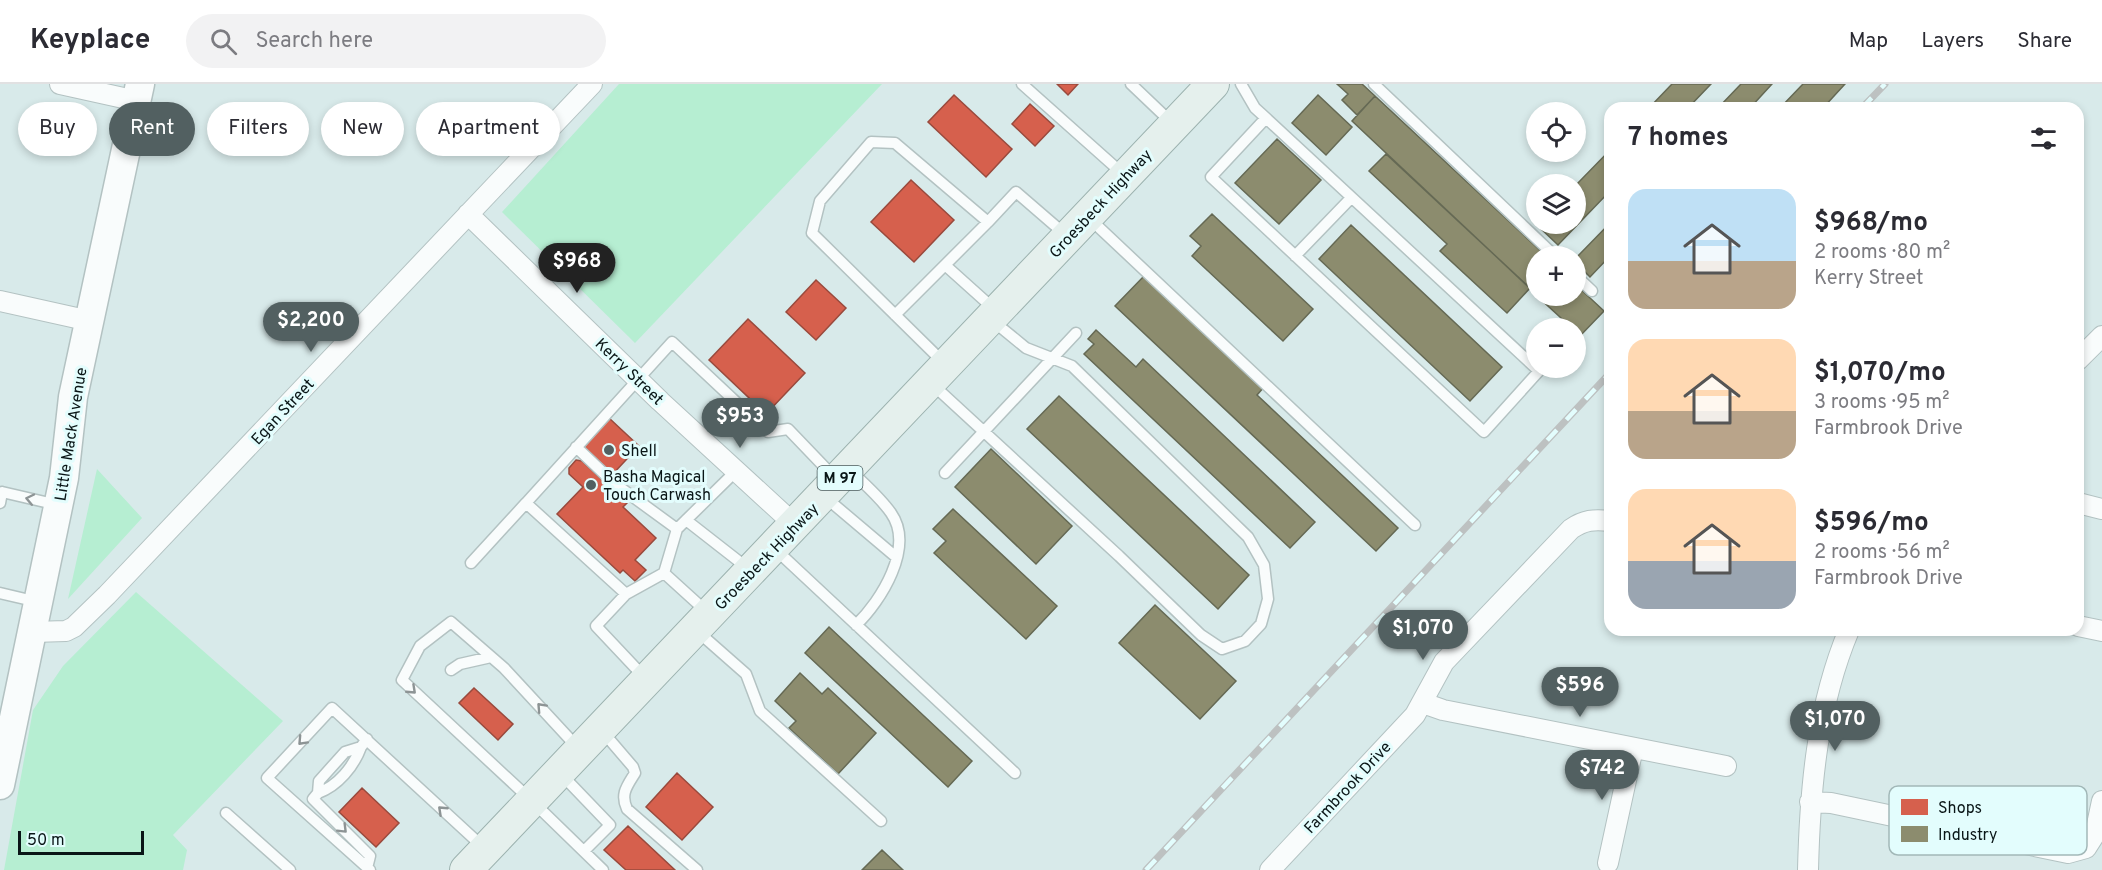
<!DOCTYPE html>
<meta charset="utf-8">
<style>
body{margin:0;font-family:Overpass,sans-serif;background:#f2f2f3;color:#2b2b33;height:100vh;display:flex;flex-direction:column;font-size:22px;white-space:nowrap}
*{box-sizing:border-box;margin:0}
p{font-size:20px;color:#7c7c81}
.icon{flex:none;width:33px;height:33px;fill:none;stroke:currentColor;stroke-width:2;stroke-linecap:round;stroke-linejoin:round}
.map{position:relative;flex:1;overflow:hidden}
.drawer{position:absolute;left:1604px;top:18px;width:480px;height:534px;display:flex;flex-direction:column;background:#fff;border-radius:18px;box-shadow:0 3px 9px #0003}
.drawer>*{flex:none}
.top-card{position:absolute;left:18px;top:18px;width:570px;height:54px;display:flex;gap:12px}
.buttons{position:absolute;left:1526px;top:18px;display:grid;gap:12px}
.buttons a{display:grid;place-items:center;width:60px;height:60px;border-radius:50%;background:#fff;box-shadow:0 3px 9px #0003;font-size:30px}
.scale{position:absolute;left:18px;bottom:15px;width:126px;box-sizing:border-box;padding-left:6px;border:3px solid #0a1617;border-top:0;font-size:16px;line-height:21px;white-space:nowrap;color:#0a1617;-webkit-text-stroke:4px #e3fdfd;paint-order:stroke}
.price{position:absolute;translate:-50% -51px;padding:0 14px;border-radius:21px;background:#526061;color:#fff;font-size:20px;line-height:39px;filter:drop-shadow(0 2px 3px #0008)}
.price::after{content:'';position:absolute;left:50%;top:36px;width:18px;height:14px;margin-left:-9px;background:inherit;clip-path:polygon(0 0,100% 0,50% 100%)}
.price.selected{background:#222;color:#fff}
ul{padding:0;list-style:none}
li{display:flex;align-items:center;gap:18px;height:150px;padding:0 24px}
li span{display:grid;place-items:center;flex:none;width:168px;height:120px;border-radius:18px;color:#555}
li>.icon{margin-inline-start:auto}
span .icon{width:72px;height:72px;fill:#fffc;stroke-width:1}
li b{font-size:26px}
h2{display:flex;justify-content:space-between;align-items:center;height:72px;padding:0 24px;font-size:26px}
.tag{padding:0 21px;border-radius:27px;background:#fff;box-shadow:0 3px 9px #0003;font-size:21px;line-height:54px}
.tag.selected{background:#526061;color:#fff}
header{display:flex;align-items:center;gap:36px;box-sizing:border-box;height:84px;padding:0 30px;background:#fff;border-bottom:2px solid #e1e1e2}
header strong{font-size:28px}
nav{display:flex;gap:33px;margin-inline-start:auto;font-size:21px}
.search{width:420px;height:54px;background:#f2f2f3;display:flex;align-items:center;gap:15px;box-sizing:border-box;padding:0 21px;border-radius:33px;color:#7c7c81;font-size:22px}
.map>svg:first-child{display:block}
.green{fill:#b6eed2}
.shops{fill:#d6604d;stroke:#994a3d;stroke-width:1.5}
.industry{fill:#8c8c6e;stroke:#656954;stroke-width:1.5}
.lines{fill:none;stroke-linecap:round;stroke-linejoin:round}
.lane-casing{stroke:#b3c2c2;stroke-width:13}
.street-casing{stroke:#b3c2c2;stroke-width:22}
.secondary-casing{stroke:#b3c2c2;stroke-width:31}
.primary-casing{stroke:#9cb2af;stroke-width:34}
.lane{stroke:#f9fcfc;stroke-width:10}
.street{stroke:#f9fcfc;stroke-width:20}
.secondary{stroke:#f9fcfc;stroke-width:28}
.primary{stroke:#e5f0ed;stroke-width:32}
.rail-casing{stroke:#bdc1c1;stroke-width:7}
.rail{stroke:#e3fdfd;stroke-width:4.5;stroke-dasharray:14;stroke-linecap:butt}
.oneway{stroke:#8d9495}
.poi-dot{fill:#526061;stroke:#e3fdfd;stroke-width:2}
.labels{text-anchor:middle;stroke-width:6;stroke-linejoin:round;paint-order:stroke}
.shield{fill:#e3fdfd;stroke:#4b5b5c;stroke-width:1.5}
.shield-label{font-size:15px;font-weight:bold;fill:#0a1617}
.street-label{font-size:16px;fill:#0a1617;stroke:#e3fdfd}
.poi-label{font-size:16px;fill:#0a1617;stroke:#e3fdfd;text-anchor:start}
.key{fill:#e3fdfd;stroke:#a2b8b8;stroke-width:1.5}
.key-label{font-size:16px;fill:#0a1617}
</style>
<header>
<strong>Keyplace</strong>
<div class="search"><svg class="icon" aria-label="search" viewBox="0 0 24 24"><circle cx="10" cy="10" r="6"/><path d="M15 15l6 6"/></svg>Search here</div>
<nav><a>Map</a><a>Layers</a><a>Share</a></nav>
</header>
<div class="map">
<svg width="2102" height="786" viewBox="0 0 2102 786">
<rect width="100%" height="100%" fill="#d8eaea"/>
<path class="green" d="M 619,0 L 882,0 L 635,259 L 502,128 Z
M 97,385 L 142,434 L 68,515 Z
M 136,508 L 283,637 L 173,751 L 187,766 L 183,786 L 4,786 L 33,626 L 63,582 Z"/>
<path class="shops" d="M 1057,0 L 1078,0 L 1068,11 Z
M 954,11 L 1012,65 L 986,93 L 928,38 Z
M 1030,20 L 1054,42 L 1035,62 L 1012,40 Z
M 911,96 L 954,136 L 914,178 L 871,138 Z
M 816,196 L 846,224 L 816,256 L 786,228 Z
M 748,235 L 805,289 L 766,330 L 709,276 Z
M 609,334 L 639,362 L 611,392 L 581,364 Z
M 576,376 L 582,377 L 627,419 L 623,423 L 656,454 L 635,476 L 646,486 L 635,497 L 623,486 L 620,489 L 557,430 L 583,403 L 569,390 L 569,384 Z
M 474,604 L 513,640 L 498,656 L 459,619 Z
M 677,689 L 713,723 L 682,756 L 646,723 Z
M 362,704 L 399,739 L 376,763 L 339,728 Z
M 628,742 L 675,786 L 626,786 L 604,766 Z"/>
<path class="industry" d="M 1337,0 L 1362,0 L 1375,12 L 1357,31 L 1342,16 L 1348,10 Z
M 1672,0 L 1711,0 L 1688,24 L 1649,24 Z
M 1741,0 L 1772,0 L 1750,24 L 1718,24 Z
M 1803,0 L 1845,0 L 1823,24 L 1780,24 Z
M 1318,11 L 1352,43 L 1326,71 L 1292,39 Z
M 1375,12 L 1546,172 L 1536,172 L 1536,210 L 1352,37 Z
M 1277,55 L 1321,96 L 1279,140 L 1235,99 Z
M 1610,66 L 1610,107 L 1558,161 L 1538,142 L 1540,140 L 1575,140 L 1575,102 Z
M 1386,70 L 1530,204 L 1507,229 L 1440,167 L 1447,160 L 1369,87 Z
M 1212,130 L 1313,225 L 1283,257 L 1192,172 L 1201,162 L 1190,152 Z
M 1610,139 L 1610,172 L 1590,193 L 1575,178 L 1575,175 Z
M 1351,141 L 1502,283 L 1470,317 L 1319,175 Z
M 1145,191 L 1264,303 L 1257,311 L 1398,444 L 1376,467 L 1115,222 Z
M 1575,200 L 1604,227 L 1580,252 L 1575,247 L 1575,244 L 1572,244 L 1537,212 L 1575,212 Z
M 1096,246 L 1136,283 L 1143,275 L 1315,438 L 1290,464 L 1084,270 L 1094,260 L 1088,255 Z
M 1059,312 L 1249,491 L 1218,525 L 1027,345 Z
M 991,365 L 1072,442 L 1036,480 L 955,403 Z
M 953,425 L 1057,522 L 1026,555 L 934,469 L 946,457 L 933,445 Z
M 1155,521 L 1236,597 L 1200,635 L 1119,559 Z
M 829,543 L 972,677 L 948,703 L 805,569 Z
M 800,589 L 822,610 L 828,604 L 876,649 L 838,690 L 789,644 L 796,637 L 775,617 Z
M 882,766 L 903,786 L 862,786 Z"/>
<g class="lines">
<defs>
<path id="lane" d="M 1022,0 L 1123,90
M 1131,0 L 1172,39
M 1241,0 L 1255,24 L 1266,34 L 1539,287 L 1484,348 L 1211,93 L 1266,34
M 1374,0 L 1555,172
M 1090,135 L 1415,441
M 1295,172 L 1351,114
M 945,181 L 994,225
M 1575,191 L 1592,207
M 895,231 L 988,138
M 944,279 L 812,149 L 820,117 L 871,58 L 895,59 L 988,138 L 1016,108 L 1067,152
M 931,299 L 1119,472 L 1201,551 L 1222,565 L 1245,557 L 1261,540 L 1268,515 L 1264,481 L 1248,453 L 1072,282 L 1026,264 L 993,237
M 576,363 L 614,399 L 677,445
M 849,385 C 863,399 880,413 891,429 C 915,463 881,517 856,541
M 945,389 L 1076,249
M 825,413 L 896,473
M 0,419 L 2,408 L 58,421
M 526,419 L 672,258 L 768,348 L 788,345 L 835,394
M 686,436 L 750,486
M 774,464 L 1015,689
M 471,479 L 526,419 L 626,510 L 596,542 L 645,594
M 664,489 L 708,529
M 0,509 L 38,518
M 626,510 L 664,489 L 677,445 L 736,387
M 696,546 L 746,590 L 760,627 L 881,737
M 451,586 L 460,580 L 491,573
M 603,648 L 633,683 L 635,689 C 627,702 620,710 627,725 L 697,786
M 578,664 L 504,584 L 451,538 L 420,562 L 402,596 L 532,717 L 603,786
M 562,691 L 610,741 L 584,767
M 318,709 C 338,702 354,682 361,663
M 226,729 L 290,786
M 367,784 L 370,772 L 313,715 L 318,709 L 319,697 L 345,668 L 361,663 L 367,655
M 370,786 L 267,694 L 332,624 L 483,763"/>
<path id="street" d="M 60,0 L 137,17
M 468,130 L 660,317 L 795,441
M 0,217 L 90,237
M 2078,276 L 2102,252
M 2078,419 L 2102,425
M 2078,542 L 2102,547
M 33,548 L 66,547 L 74,543 L 107,511 L 592,0
M 1423,619 L 1443,626 L 1726,682
M 1810,718 L 1831,719 L 2068,769 L 2086,764 L 2095,750 L 2102,717
M 1608,779 L 1633,664
M 1270,786 L 1415,631 L 1444,578 L 1571,445 C 1584,436 1594,435 1610,437
M 1808,786 C 1810,704 1817,622 1849,546"/>
<path id="secondary" d="M 0,701 L 64,394 L 73,313 L 140,0"/>
<path id="primary" d="M 466,786 L 1213,0"/>
</defs>
<use href="#lane" class="lane-casing"/>
<use href="#street" class="street-casing"/>
<use href="#secondary" class="secondary-casing"/>
<use href="#primary" class="primary-casing"/>
<use href="#lane" class="lane"/>
<use href="#street" class="street"/>
<use href="#secondary" class="secondary"/>
<use href="#primary" class="primary"/>
<defs>
<path id="rail" d="M 1862,24 L 1885,0
M 1146,786 L 1610,289"/>
</defs>
<use href="#rail" class="rail-casing"/>
<use href="#rail" class="rail"/>
</g>
<defs><path id="oneway-chevron" d="M-2-3.5L2.5 0L-2 3.5" fill="none" stroke-width="1.6" stroke-linecap="round" stroke-linejoin="round" transform="scale(1.5)"/></defs>
<g class="oneway">
<use href="#oneway-chevron" transform="translate(30 415) rotate(-168)"/>
<use href="#oneway-chevron" transform="translate(412 606) rotate(43)"/>
<use href="#oneway-chevron" transform="translate(541 623) rotate(-133)"/>
<use href="#oneway-chevron" transform="translate(302 657) rotate(133)"/>
<use href="#oneway-chevron" transform="translate(442 726) rotate(-137)"/>
<use href="#oneway-chevron" transform="translate(343 745) rotate(45)"/>
</g>
<g class="poi-dot">
<circle cx="609" cy="366" r="6"/>
<circle cx="591" cy="401" r="6"/>
</g>
<g class="labels">
<rect class="shield" x="817.5" y="382" width="45" height="24" rx="4.5"/>
<g class="shield-label">
<text x="840" y="399">M 97</text>
</g>
<g class="street-label">
<text transform="translate(1100 119) rotate(-47)" y="6">Groesbeck Highway</text>
<text transform="translate(630 287) rotate(44)" y="6">Kerry Street</text>
<text transform="translate(282 327) rotate(-47)" y="6">Egan Street</text>
<text transform="translate(70 350) rotate(-81)" y="6">Little Mack Avenue</text>
<text transform="translate(766 472) rotate(-46)" y="6">Groesbeck Highway</text>
<text transform="translate(1347 703) rotate(-47)" y="6">Farmbrook Drive</text>
</g>
<g class="poi-label">
<text x="621" y="372">Shell</text>
<text x="603" y="398">Basha Magical<tspan x="603" dy="18">Touch Carwash</tspan></text>
</g>
</g>
<rect x="1889" y="702" width="198" height="69" rx="9" class="key"/>
<rect x="1901" y="715" width="27" height="16" fill="#d6604d"/>
<rect x="1901" y="742" width="27" height="16" fill="#8c8c6e"/>
<g class="key-label">
<text x="1938" y="729">Shops</text>
<text x="1938" y="756">Industry</text>
</g>
</svg>
<div class="buttons">
<a><svg class="icon" aria-label="locate" viewBox="0 0 24 24"><circle cx="12" cy="12" r="6"/><path d="M12 2v4M12 18v4M2 12h4M18 12h4"/></svg></a>
<a><svg class="icon" aria-label="layers" viewBox="0 0 24 24"><path d="M12 4l9 5-9 5-9-5zM3 14l9 5 9-5"/></svg></a>
<a>+</a>
<a>−</a>
</div>
<div class="scale">50 m</div>
<b class="price selected" style="left:577px;top:210px">$968</b>
<b class="price" style="left:311px;top:269px">$2,200</b>
<b class="price" style="left:740px;top:365px">$953</b>
<b class="price" style="left:1423px;top:577px">$1,070</b>
<b class="price" style="left:1580px;top:634px">$596</b>
<b class="price" style="left:1835px;top:668px">$1,070</b>
<b class="price" style="left:1602px;top:717px">$742</b>
<div class="top-card">
<a class="tag">Buy</a>
<a class="tag selected">Rent</a>
<a class="tag">Filters</a>
<a class="tag">New</a>
<a class="tag">Apartment</a>
</div>
<section class="drawer">
<h2>7 homes<svg class="icon" aria-label="filters" viewBox="0 0 24 24"><path d="M4 7h16M4 17h16"/><circle cx="9" cy="7" r="2"/><circle cx="15" cy="17" r="2"/></svg></h2>
<ul>
<li><span style="background:linear-gradient(#bfe0f5 60%,#b9a48a 0)"><svg class="icon" aria-label="home" viewBox="0 0 24 24"><path d="M3 11l9-7 9 7M6 9v11h12V9"/></svg></span><div><b>$968/mo</b><p>2 rooms · 80 m²</p><p>Kerry Street</p></div></li>
<li><span style="background:linear-gradient(#ffd9b3 60%,#b9a48a 0)"><svg class="icon" aria-label="home" viewBox="0 0 24 24"><path d="M3 11l9-7 9 7M6 9v11h12V9"/></svg></span><div><b>$1,070/mo</b><p>3 rooms · 95 m²</p><p>Farmbrook Drive</p></div></li>
<li><span style="background:linear-gradient(#ffd9b3 60%,#9aa5b1 0)"><svg class="icon" aria-label="home" viewBox="0 0 24 24"><path d="M3 11l9-7 9 7M6 9v11h12V9"/></svg></span><div><b>$596/mo</b><p>2 rooms · 56 m²</p><p>Farmbrook Drive</p></div></li>
</ul>
</section>
</div>
